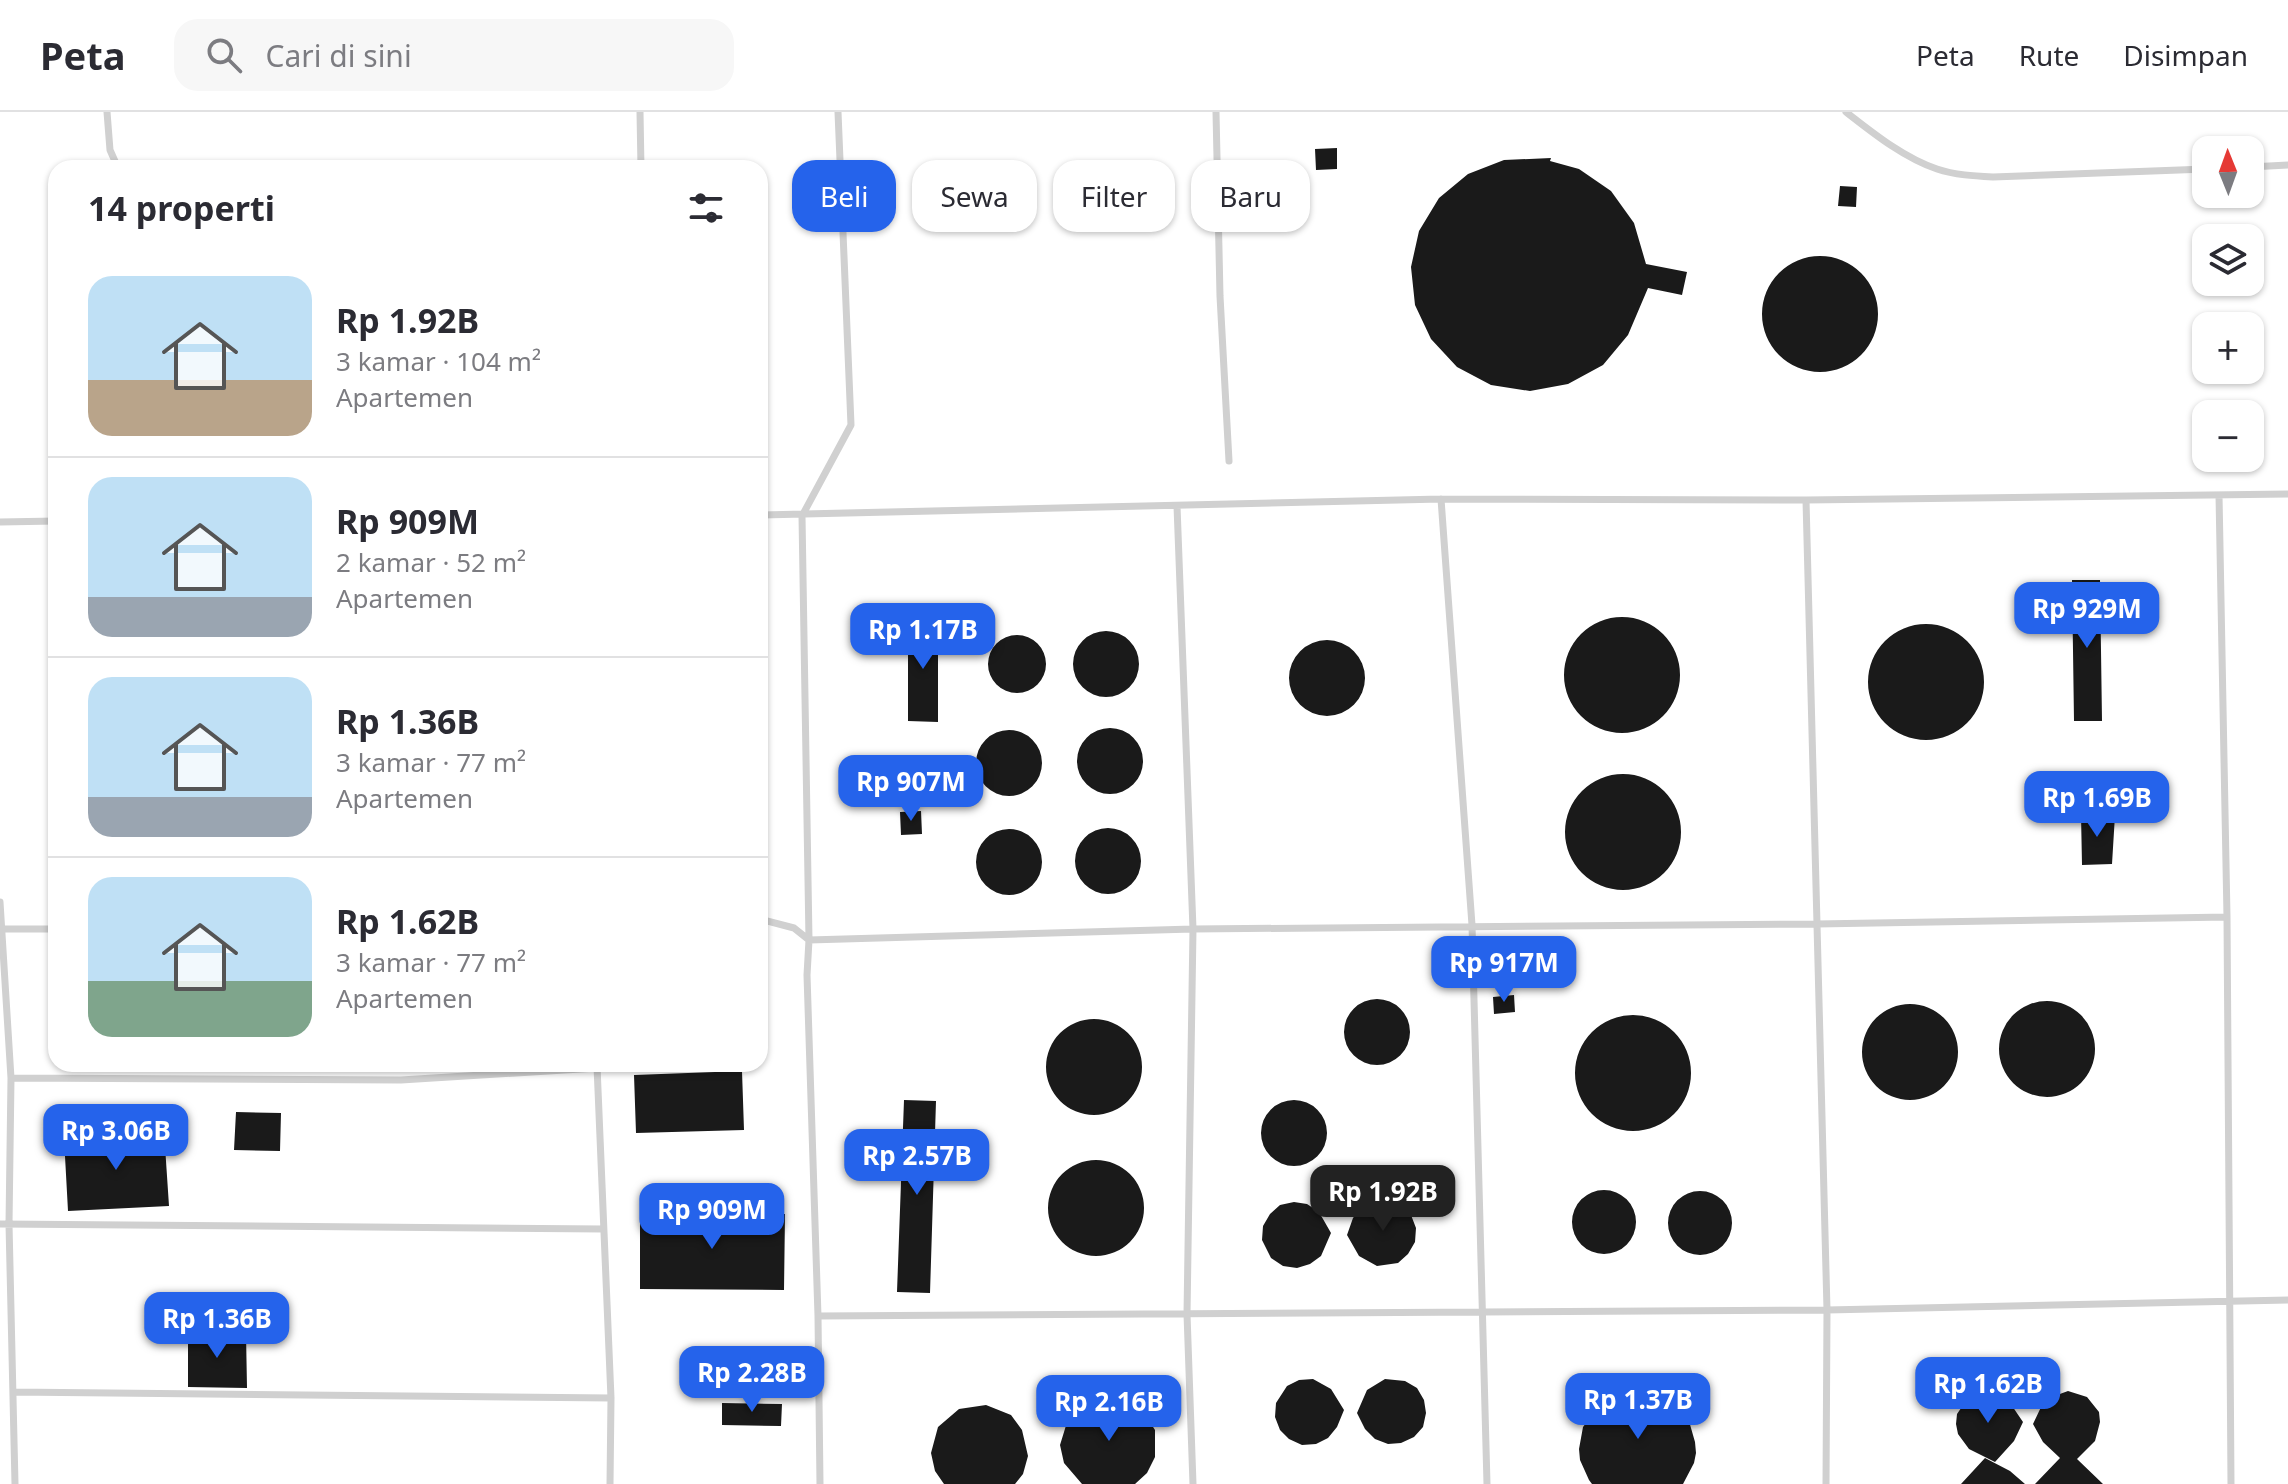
<!DOCTYPE html>
<html lang="id">
<meta charset="utf-8">
<style>
body{margin:0;font-family:"Noto Sans",sans-serif;background:#f7f7f7;color:#2b2b33;height:100vh;display:flex;flex-direction:column;font-size:30px;white-space:nowrap}
*{box-sizing:border-box;margin:0}
p{font-size:26px;color:#7c7c81}
.icon{flex:none;width:44px;height:44px;fill:none;stroke:currentColor;stroke-width:2;stroke-linecap:round;stroke-linejoin:round}
.map{position:relative;flex:1;overflow:hidden}
.details{position:absolute;left:48px;top:48px;width:720px;height:912px;display:flex;flex-direction:column;background:#fff;border-radius:24px;box-shadow:0 2px 6px #0004}
.details>*{flex:none}
.top-card{position:absolute;left:792px;top:48px;width:760px;height:72px;display:flex;gap:16px}
.needle{width:52px;rotate:359deg}
.fabs{position:absolute;left:2192px;top:24px;display:grid;gap:16px}
.fabs a{display:grid;place-items:center;width:72px;height:72px;border-radius:16px;background:#fff;box-shadow:0 2px 6px #0004;font-size:40px}
.price{position:absolute;translate:-50% -68px;padding:0 18px;border-radius:16px;background:#2563eb;color:#fff;font-size:26px;line-height:52px;filter:drop-shadow(0 2px 4px #0008)}
.price::after{content:'';position:absolute;left:50%;top:48px;width:24px;height:18px;margin-left:-12px;background:inherit;clip-path:polygon(0 0,100% 0,50% 100%)}
.price.current{background:#222;color:#fff}
ul{padding:0;list-style:none}
li{display:flex;align-items:center;gap:24px;height:200px;padding:0 40px}
li+li{border-top:2px solid #e1e1e2}
li span{display:grid;place-items:center;flex:none;width:224px;height:160px;border-radius:24px;color:#555}
li>.icon{margin-inline-start:auto}
span .icon{width:96px;height:96px;fill:#fffc;stroke-width:1}
li b{font-size:34px}
h2{display:flex;justify-content:space-between;align-items:center;height:96px;padding:0 40px;font-size:34px}
.chip{padding:0 28px;border-radius:24px;background:#fff;box-shadow:0 2px 6px #0004;font-size:28px;line-height:72px}
.chip.current{background:#2563eb;color:#fff}
header{display:flex;align-items:center;gap:48px;box-sizing:border-box;height:112px;padding:0 40px;background:#fff;border-bottom:2px solid #e1e1e2}
header strong{font-size:38px}
nav{display:flex;gap:44px;margin-inline-start:auto;font-size:28px}
.search{width:560px;height:72px;background:#f7f7f7;display:flex;align-items:center;gap:20px;box-sizing:border-box;padding:0 28px;border-radius:24px;color:#7c7c81;font-size:30px}
.map>svg:first-child{display:block}
.building{fill:#1a1a1a}
.lines{fill:none;stroke-linecap:round;stroke-linejoin:round}
.service{stroke:#d0d0d0;stroke-width:7}
</style>
<header>
<strong>Peta</strong>
<div class="search"><svg class="icon" aria-label="search" viewBox="0 0 24 24"><circle cx="10" cy="10" r="6"/><path d="M15 15l6 6"/></svg>Cari di sini</div>
<nav><a>Peta</a><a>Rute</a><a>Disimpan</a></nav>
</header>
<div class="map">
<svg width="2288" height="1372" viewBox="0 0 2288 1372">
<rect width="100%" height="100%" fill="#fff"/>
<path class="building" d="M 1337,36 L 1337,57 L 1316,58 L 1315,37 Z
M 1551,46 L 1550,49 L 1579,57 L 1611,79 L 1634,111 L 1646,152 L 1687,160 L 1682,183 L 1648,176 L 1628,223 L 1603,253 L 1568,272 L 1530,279 L 1491,273 L 1457,255 L 1431,227 L 1415,193 L 1411,155 L 1419,119 L 1439,86 L 1468,62 L 1504,48 Z
M 1840,74 L 1857,75 L 1856,95 L 1838,94 Z
M1762 202a58 58 0 1 1 116 0a58 58 0 1 1-116 0Z
M 2072,468 L 2100,468 L 2102,609 L 2074,609 Z
M1564 563a58 58 0 1 1 116 0a58 58 0 1 1-116 0Z
M 908,509 L 938,509 L 938,610 L 908,609 Z
M1868 570a58 58 0 1 1 116 0a58 58 0 1 1-116 0Z
M1073 552a33 33 0 1 1 66 0a33 33 0 1 1-66 0Z
M988 552a29 29 0 1 1 58 0a29 29 0 1 1-58 0Z
M1289 566a38 38 0 1 1 76 0a38 38 0 1 1-76 0Z
M1077 649a33 33 0 1 1 66 0a33 33 0 1 1-66 0Z
M976 651a33 33 0 1 1 66 0a33 33 0 1 1-66 0Z
M1565 720a58 58 0 1 1 116 0a58 58 0 1 1-116 0Z
M 921,699 L 922,722 L 901,723 L 900,700 Z
M 2081,702 L 2115,703 L 2112,752 L 2082,753 Z
M1075 749a33 33 0 1 1 66 0a33 33 0 1 1-66 0Z
M976 750a33 33 0 1 1 66 0a33 33 0 1 1-66 0Z
M 1514,883 L 1515,900 L 1494,902 L 1493,885 Z
M1344 920a33 33 0 1 1 66 0a33 33 0 1 1-66 0Z
M1999 937a48 48 0 1 1 96 0a48 48 0 1 1-96 0Z
M1862 940a48 48 0 1 1 96 0a48 48 0 1 1-96 0Z
M1575 961a58 58 0 1 1 116 0a58 58 0 1 1-116 0Z
M1046 955a48 48 0 1 1 96 0a48 48 0 1 1-96 0Z
M 742,959 L 744,1018 L 636,1021 L 634,963 Z
M1261 1021a33 33 0 1 1 66 0a33 33 0 1 1-66 0Z
M 904,988 L 936,989 L 930,1181 L 897,1180 Z
M 236,1000 L 281,1001 L 280,1039 L 234,1038 Z
M 164,1019 L 169,1094 L 68,1099 L 64,1026 Z
M1048 1096a48 48 0 1 1 96 0a48 48 0 1 1-96 0Z
M1572 1110a32 32 0 1 1 64 0a32 32 0 1 1-64 0Z
M1668 1111a32 32 0 1 1 64 0a32 32 0 1 1-64 0Z
M 1388,1088 L 1401,1094 L 1411,1103 L 1416,1116 L 1415,1130 L 1408,1142 L 1398,1151 L 1377,1154 L 1359,1144 L 1347,1123 L 1353,1106 L 1362,1095 L 1374,1089 Z
M 1294,1090 L 1307,1092 L 1319,1100 L 1331,1121 L 1321,1144 L 1310,1152 L 1297,1156 L 1283,1154 L 1271,1146 L 1262,1128 L 1263,1114 L 1270,1102 L 1280,1093 Z
M 640,1101 L 785,1102 L 784,1178 L 640,1177 Z
M 188,1221 L 246,1221 L 247,1276 L 188,1275 Z
M 1313,1267 L 1331,1277 L 1344,1298 L 1337,1315 L 1328,1326 L 1316,1332 L 1302,1333 L 1289,1327 L 1280,1318 L 1275,1305 L 1276,1291 L 1287,1274 L 1299,1268 Z
M 1385,1267 L 1405,1269 L 1417,1276 L 1424,1288 L 1426,1301 L 1423,1315 L 1414,1325 L 1401,1331 L 1388,1332 L 1375,1327 L 1365,1317 L 1357,1301 L 1367,1278 Z
M 1634,1278 L 1645,1278 L 1666,1285 L 1675,1292 L 1689,1309 L 1695,1330 L 1696,1341 L 1694,1351 L 1683,1372 L 1592,1372 L 1589,1368 L 1580,1348 L 1579,1337 L 1583,1315 L 1603,1289 L 1623,1280 Z
M 1987,1279 L 2006,1285 L 2023,1310 L 2014,1329 L 1995,1350 L 1969,1337 L 1958,1322 L 1956,1312 L 1957,1302 L 1968,1286 Z
M 2068,1279 L 2087,1285 L 2099,1300 L 2100,1310 L 2095,1329 L 2077,1347 L 2103,1372 L 2035,1372 L 2060,1346 L 2043,1330 L 2033,1312 L 2042,1293 L 2049,1286 Z
M 1106,1284 L 1124,1287 L 1140,1295 L 1155,1318 L 1155,1345 L 1147,1361 L 1135,1372 L 1082,1372 L 1064,1351 L 1060,1333 L 1068,1307 L 1088,1289 Z
M 722,1291 L 782,1292 L 781,1314 L 722,1313 Z
M 986,1293 L 1011,1303 L 1022,1318 L 1028,1344 L 1023,1362 L 1015,1372 L 944,1372 L 935,1359 L 931,1341 L 938,1315 L 959,1297 Z
M 1985,1346 L 2010,1359 L 2025,1372 L 1961,1372 Z"/>
<g class="lines">
<path class="service" d="M 107,0 L 110,38 L 118,56
M 640,0 L 641,56
M 1216,0 L 1220,184 L 1229,349
M 1846,0 C 1873,21 1904,46 1937,57 C 1955,63 1974,64 1993,65 L 2206,57
M 2250,55 L 2288,53
M 2219,383 L 2227,805 L 2231,1372
M 1441,387 L 1472,813 L 1487,1372
M 1806,388 L 1827,1198 L 1826,1372
M 1177,394 L 1193,817 L 1187,1202 L 1193,1372
M 760,403 L 1441,387 L 1806,388 L 2288,382
M 0,410 L 56,409
M 0,790 L 11,966 L 9,1112 L 15,1372
M 760,807 L 794,816 L 809,828 L 1193,817 L 1817,812 L 2227,805
M 0,817 L 56,817
M 597,954 L 611,1286 L 610,1372
M 11,966 L 401,968 L 597,956
M 0,1112 L 603,1117
M 818,1204 L 1827,1198 L 2288,1188
M 13,1280 L 611,1286
M 820,1372 L 818,1204 L 807,863 L 809,828 L 802,404 L 851,313 L 838,0"/>
</g>
</svg>
<div class="fabs">
<a><svg class="needle" viewBox="-14 -14 28 28"><path d="M0-13l5 13h-10z" fill="#e53935"/><path d="M0 13l5-13h-10z" fill="#7c7c81"/></svg></a>
<a><svg class="icon" aria-label="layers" viewBox="0 0 24 24"><path d="M12 4l9 5-9 5-9-5zM3 14l9 5 9-5"/></svg></a>
<a>+</a>
<a>−</a>
</div>
<b class="price" style="left:2087px;top:538px">Rp 929M</b>
<b class="price" style="left:923px;top:559px">Rp 1.17B</b>
<b class="price" style="left:911px;top:711px">Rp 907M</b>
<b class="price" style="left:2097px;top:727px">Rp 1.69B</b>
<b class="price" style="left:1504px;top:892px">Rp 917M</b>
<b class="price" style="left:116px;top:1060px">Rp 3.06B</b>
<b class="price" style="left:917px;top:1085px">Rp 2.57B</b>
<b class="price current" style="left:1383px;top:1121px">Rp 1.92B</b>
<b class="price" style="left:712px;top:1139px">Rp 909M</b>
<b class="price" style="left:217px;top:1248px">Rp 1.36B</b>
<b class="price" style="left:752px;top:1302px">Rp 2.28B</b>
<b class="price" style="left:1988px;top:1313px">Rp 1.62B</b>
<b class="price" style="left:1638px;top:1329px">Rp 1.37B</b>
<b class="price" style="left:1109px;top:1331px">Rp 2.16B</b>
<div class="top-card">
<a class="chip current">Beli</a>
<a class="chip">Sewa</a>
<a class="chip">Filter</a>
<a class="chip">Baru</a>
</div>
<section class="details">
<h2>14 properti<svg class="icon" aria-label="filters" viewBox="0 0 24 24"><path d="M4 7h16M4 17h16"/><circle cx="9" cy="7" r="2"/><circle cx="15" cy="17" r="2"/></svg></h2>
<ul>
<li><span style="background:linear-gradient(#bfe0f5 65%,#b9a48a 0)"><svg class="icon" aria-label="home" viewBox="0 0 24 24"><path d="M3 11l9-7 9 7M6 9v11h12V9"/></svg></span><div><b>Rp 1.92B</b><p>3 kamar · 104 m²</p><p>Apartemen</p></div></li>
<li><span style="background:linear-gradient(#bfe0f5 75%,#9aa5b1 0)"><svg class="icon" aria-label="home" viewBox="0 0 24 24"><path d="M3 11l9-7 9 7M6 9v11h12V9"/></svg></span><div><b>Rp 909M</b><p>2 kamar · 52 m²</p><p>Apartemen</p></div></li>
<li><span style="background:linear-gradient(#bfe0f5 75%,#9aa5b1 0)"><svg class="icon" aria-label="home" viewBox="0 0 24 24"><path d="M3 11l9-7 9 7M6 9v11h12V9"/></svg></span><div><b>Rp 1.36B</b><p>3 kamar · 77 m²</p><p>Apartemen</p></div></li>
<li><span style="background:linear-gradient(#bfe0f5 65%,#7fa58c 0)"><svg class="icon" aria-label="home" viewBox="0 0 24 24"><path d="M3 11l9-7 9 7M6 9v11h12V9"/></svg></span><div><b>Rp 1.62B</b><p>3 kamar · 77 m²</p><p>Apartemen</p></div></li>
</ul>
</section>
</div>
